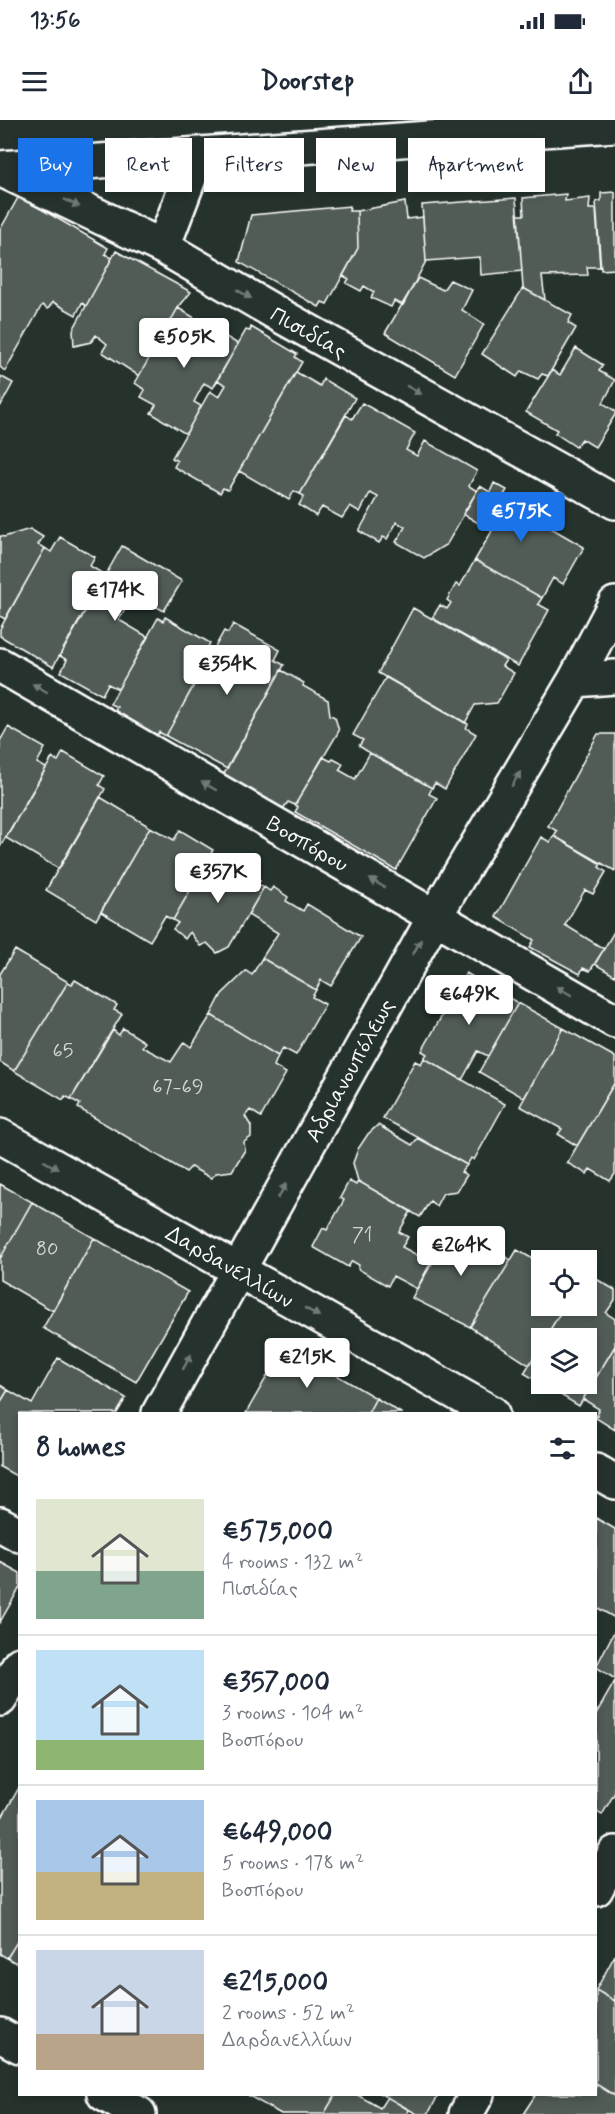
<!DOCTYPE html>
<meta charset="utf-8">
<style>
body{margin:0;font-family:Mynerve,sans-serif;background:#f2f2f3;color:#1f2937;height:100vh;display:flex;flex-direction:column;font-size:22px;white-space:nowrap}
*{box-sizing:border-box;margin:0}
p{font-size:20px;color:#747a83}
.icon{flex:none;width:33px;height:33px;fill:none;stroke:currentColor;stroke-width:2;stroke-linecap:round;stroke-linejoin:round}
.map{position:relative;flex:1;overflow:hidden}
.drawer{position:absolute;left:18px;top:1292px;width:579px;height:684px;display:flex;flex-direction:column;background:#fff;border-radius:0px;box-shadow:0 3px 9px #0003}
.drawer>*{flex:none}
.guide{position:absolute;left:18px;top:18px;width:579px;height:54px;display:flex;gap:12px}
.buttons{position:absolute;left:531px;top:1130px;display:grid;gap:12px}
.buttons a{display:grid;place-items:center;width:66px;height:66px;border-radius:0px;background:#fff;box-shadow:0 3px 9px #0003;font-size:30px}
.price{position:absolute;translate:-50% -51px;padding:0 14px;border-radius:6px;background:#fff;color:#222;font-size:20px;line-height:39px;filter:drop-shadow(0 2px 3px #0008)}
.price::after{content:'';position:absolute;left:50%;top:36px;width:18px;height:14px;margin-left:-9px;background:inherit;clip-path:polygon(0 0,100% 0,50% 100%)}
.price.on{background:#1a73e8;color:#fff}
ul{padding:0;list-style:none}
li{display:flex;align-items:center;gap:18px;height:150px;padding:0 18px}
li+li{border-top:2px solid #e0e1e3}
li span{display:grid;place-items:center;flex:none;width:168px;height:120px;border-radius:0px;color:#555}
li>.icon{margin-inline-start:auto}
span .icon{width:72px;height:72px;fill:#fffc;stroke-width:1}
li b{font-size:26px}
h2{display:flex;justify-content:space-between;align-items:center;height:72px;padding:0 18px;font-size:26px}
.chip{padding:0 21px;border-radius:0px;background:#fff;box-shadow:0 3px 9px #0003;font-size:21px;line-height:54px}
.chip.on{background:#1a73e8;color:#fff}
.status{display:flex;justify-content:space-between;align-items:center;height:42px;padding:0 30px;background:#fff;direction:ltr}
.status svg{height:16px;fill:currentColor}
header{display:flex;justify-content:space-between;align-items:center;height:78px;padding:0 18px;background:#fff;font-size:27px;font-weight:700}
.map>svg:first-child{display:block}
.building{fill:#515c57;stroke:#fff;stroke-width:1.5}
.lines{fill:none;stroke-linecap:round;stroke-linejoin:round}
.minor-casing{stroke:#fff;stroke-width:38}
.minor{stroke:#26332d;stroke-width:33}
.oneway{fill:#727a76}
.labels{text-anchor:middle;stroke-width:5;stroke-linejoin:round;paint-order:stroke}
.number-label{font-size:20px;fill:#d4d6d5}
.street-label{font-size:22px;fill:#fff;stroke:#26332d}
</style>
<div class="status"><b>13:56</b><svg viewBox="0 0 49 12"><path d="M0 12V9h3v3zM5 12V6h3v6zM10 12V3h3v9zM15 12V0h3v12zM26 1h20v11H26zM47 4h2v5h-2z"/></svg></div>
<header><svg class="icon" aria-label="menu" viewBox="0 0 24 24"><path d="M4 6h16M4 12h16M4 18h16"/></svg>Doorstep<svg class="icon" aria-label="share" viewBox="0 0 24 24"><path d="M12 15V3M7 8l5-5 5 5M5 13v7h14v-7"/></svg></header>
<div class="map">
<svg width="615" height="1994" viewBox="0 0 615 1994">
<rect width="100%" height="100%" fill="#26332d"/>
<filter id="ink" filterUnits="userSpaceOnUse"><feTurbulence type="fractalNoise" baseFrequency=".0167" numOctaves="2"/><feDisplacementMap in="SourceGraphic" scale="12" xChannelSelector="R" yChannelSelector="G"/><feConvolveMatrix kernelMatrix="1 2 1 2 8 2 1 2 1" color-interpolation-filters="sRGB"/></filter>
<g filter="url(#ink)">
<path class="building" d="M 615,72 L 615,149 L 601,150 L 596,82 L 601,81 L 601,73 Z
M 566,74 L 565,81 L 590,78 L 589,89 L 596,89 L 600,147 L 587,147 L 588,155 L 542,156 L 545,180 L 523,168 L 518,95 L 524,95 L 523,78 Z
M 19,76 L 108,128 L 105,134 L 112,138 L 86,186 L 82,183 L 76,195 L 53,182 L 48,189 L 42,185 L 5,251 L 0,247 L 0,110 Z
M 516,78 L 522,151 L 481,155 L 480,137 L 426,141 L 422,85 Z
M 405,82 L 407,99 L 423,97 L 426,141 L 403,185 L 394,181 L 391,187 L 371,178 L 374,172 L 364,166 L 361,171 L 346,163 L 349,159 L 343,156 L 358,128 L 357,91 Z
M 350,86 L 349,91 L 357,91 L 358,128 L 327,184 L 322,182 L 319,187 L 239,142 L 251,95 Z
M 116,131 L 191,172 L 178,188 L 139,256 L 102,232 L 107,224 L 96,215 L 91,222 L 74,226 L 73,210 Z
M 418,158 L 443,170 L 450,160 L 472,170 L 462,190 L 484,204 L 455,255 L 385,213 Z
M 523,168 L 572,195 L 568,203 L 576,208 L 548,256 L 542,254 L 538,259 L 521,251 L 517,257 L 482,234 Z
M 178,188 L 238,224 L 213,268 L 204,263 L 194,282 L 201,286 L 186,314 L 151,293 L 156,285 L 141,277 L 145,270 L 135,263 Z
M 251,207 L 297,234 L 295,237 L 302,242 L 228,370 L 223,368 L 220,373 L 174,347 L 177,341 L 172,338 L 210,271 L 219,277 L 226,265 L 217,260 L 246,210 L 250,211 Z
M 576,228 L 603,245 L 599,251 L 615,260 L 603,283 L 615,291 L 615,295 L 595,327 L 582,319 L 576,327 L 555,313 L 557,310 L 526,292 L 552,250 L 560,255 Z
M 296,252 L 320,266 L 323,259 L 355,278 L 300,374 L 294,371 L 289,380 L 239,351 Z
M 0,256 L 13,263 L 0,287 Z
M 362,283 L 415,313 L 406,330 L 417,336 L 425,321 L 477,351 L 469,366 L 477,371 L 447,424 L 424,438 L 396,422 L 405,407 L 397,402 L 387,419 L 383,417 L 379,423 L 359,411 L 378,377 L 370,373 L 360,392 L 350,386 L 342,398 L 322,387 L 316,396 L 299,385 L 304,376 L 300,374 L 346,295 L 352,299 Z
M 494,363 L 507,370 L 501,380 L 511,385 L 516,377 L 529,385 L 525,393 L 584,427 L 563,464 L 553,458 L 542,478 L 475,440 L 492,411 L 463,394 L 480,366 L 490,372 Z
M 30,409 L 43,417 L 38,425 L 45,428 L 5,499 L 0,496 L 0,416 L 4,417 Z
M 60,417 L 95,437 L 90,446 L 105,455 L 53,547 L 0,516 L 0,509 L 45,428 L 51,432 Z
M 122,426 L 182,461 L 164,491 L 134,474 L 119,500 L 148,517 L 118,569 L 108,564 L 102,575 L 61,552 L 67,540 L 60,536 Z
M 475,440 L 542,478 L 538,484 L 549,490 L 518,546 L 432,498 L 440,485 L 447,489 L 451,483 L 447,480 L 456,464 L 460,466 Z
M 413,488 L 506,540 L 502,546 L 514,553 L 497,583 L 475,585 L 465,603 L 378,553 Z
M 165,497 L 210,523 L 208,527 L 213,530 L 166,616 L 159,612 L 157,615 L 115,591 L 117,587 L 110,584 L 158,498 L 163,501 Z
M 233,504 L 280,530 L 275,540 L 284,545 L 227,649 L 166,616 L 224,511 L 228,513 Z
M 281,550 L 304,563 L 303,566 L 328,580 L 330,595 L 335,597 L 339,611 L 295,685 L 288,682 L 282,690 L 224,654 Z
M 386,557 L 468,604 L 466,608 L 476,614 L 445,669 L 435,663 L 432,668 L 370,633 L 359,626 L 363,620 L 353,615 Z
M 8,607 L 45,628 L 37,643 L 46,648 L 0,727 L 0,621 Z
M 598,614 L 615,614 L 615,751 L 554,716 L 557,711 L 548,706 Z
M 63,632 L 104,656 L 99,665 L 105,669 L 59,749 L 6,718 L 52,638 L 58,641 Z
M 370,633 L 432,668 L 429,674 L 437,678 L 396,750 L 295,692 L 298,687 L 295,685 L 323,637 L 331,641 L 333,639 L 343,644 L 339,650 L 355,659 Z
M 100,677 L 150,707 L 96,800 L 46,770 Z
M 150,707 L 174,720 L 180,710 L 213,730 L 173,800 L 165,796 L 150,821 L 101,792 Z
M 554,716 L 601,744 L 599,747 L 606,752 L 593,774 L 585,770 L 565,805 L 604,829 L 590,851 L 583,848 L 580,854 L 530,827 L 534,820 L 496,797 L 541,717 L 550,722 Z
M 210,736 L 216,740 L 219,736 L 260,761 L 257,764 L 264,767 L 229,827 L 217,833 L 207,823 L 200,826 L 190,812 L 185,819 L 173,809 L 178,803 L 173,800 Z
M 264,767 L 270,771 L 273,767 L 288,777 L 286,781 L 303,791 L 307,784 L 361,817 L 331,866 L 321,860 L 316,870 L 262,838 L 278,813 L 248,795 Z
M 615,810 L 615,856 L 595,844 Z
M 15,830 L 68,862 L 14,951 L 0,942 L 0,854 Z
M 262,838 L 316,870 L 312,877 L 325,884 L 296,935 L 283,928 L 278,936 L 211,895 L 222,874 L 246,851 L 252,855 Z
M 466,853 L 518,883 L 488,936 L 478,931 L 462,960 L 424,938 L 427,934 L 422,931 Z
M 75,860 L 117,885 L 114,890 L 122,894 L 71,979 L 65,976 L 63,980 L 14,951 L 68,862 L 72,864 Z
M 518,883 L 563,908 L 524,978 L 479,952 Z
M 211,895 L 278,936 L 274,946 L 286,953 L 261,997 L 250,990 L 245,996 L 251,1006 L 251,1017 L 244,1022 L 245,1030 L 232,1051 L 216,1053 L 211,1058 L 191,1047 L 186,1052 L 78,988 L 80,984 L 71,979 L 113,910 L 119,915 L 123,908 L 145,922 L 142,927 L 171,942 L 184,922 L 191,927 Z
M 563,908 L 615,937 L 615,962 L 577,1026 L 558,1014 L 562,1009 L 520,986 Z
M 424,938 L 505,984 L 474,1040 L 471,1038 L 467,1045 L 383,998 L 415,941 L 421,944 Z
M 615,962 L 615,1054 L 610,1061 L 590,1049 L 587,1054 L 567,1043 Z
M 378,1005 L 412,1025 L 418,1018 L 467,1045 L 461,1052 L 467,1055 L 457,1071 L 443,1073 L 436,1086 L 430,1081 L 420,1097 L 358,1061 L 353,1043 L 358,1029 L 368,1014 Z
M 349,1061 L 356,1065 L 358,1061 L 411,1091 L 399,1112 L 408,1117 L 402,1127 L 432,1143 L 417,1169 L 393,1156 L 388,1166 L 358,1149 L 359,1145 L 352,1141 L 348,1147 L 313,1127 L 323,1108 L 327,1110 L 344,1080 L 340,1078 Z
M 0,1064 L 32,1082 L 0,1139 Z
M 32,1082 L 94,1118 L 53,1191 L 0,1160 L 0,1139 Z
M 469,1106 L 470,1123 L 473,1126 L 477,1120 L 511,1140 L 470,1207 L 412,1178 L 448,1110 Z
M 94,1118 L 188,1172 L 136,1262 L 43,1208 Z
M 517,1130 L 542,1144 L 542,1185 L 565,1185 L 545,1218 L 542,1218 L 542,1224 L 529,1245 L 470,1207 Z
M 586,1153 L 615,1170 L 615,1180 L 606,1193 L 615,1199 L 615,1226 L 579,1286 L 524,1253 L 542,1224 L 542,1263 L 586,1263 L 586,1218 L 545,1218 L 565,1185 L 586,1185 Z
M 285,1225 L 376,1278 L 368,1293 L 246,1293 Z
M 615,1226 L 615,1310 L 596,1298 L 599,1289 L 583,1279 Z
M 58,1238 L 126,1278 L 117,1293 L 20,1293 L 20,1358 L 0,1347 L 0,1283 L 8,1270 L 32,1284 Z
M 0,1265 L 8,1270 L 0,1283 Z
M 376,1278 L 401,1293 L 368,1293 Z
M 596,1398 L 615,1409 L 615,1498 L 596,1487 Z
M 0,1442 L 20,1453 L 20,1467 L 0,1502 Z
M 615,1510 L 615,1559 L 596,1547 Z
M 615,1561 L 615,1672 L 602,1695 L 596,1691 L 596,1594 Z
M 20,1666 L 20,1817 L 7,1838 L 0,1834 L 0,1701 Z
M 20,1817 L 20,1845 L 7,1838 Z
M 615,1835 L 615,1881 L 596,1870 Z
M 596,1870 L 615,1881 L 615,1976 L 596,1964 Z
M 596,1964 L 615,1976 L 615,1994 L 523,1994 L 536,1974 L 596,1974 Z
M 246,1974 L 336,1974 L 324,1994 L 281,1994 Z
M 336,1974 L 356,1974 L 380,1988 L 387,1977 L 409,1990 L 407,1994 L 324,1994 Z
M 381,1974 L 439,1974 L 428,1994 L 417,1994 Z"/>
<g class="lines">
<defs>
<path id="minor" d="M 0,48 L 615,5
M 0,49 L 163,127 L 283,197 L 615,382
M 163,127 L 198,35
M 0,545 L 615,901
M 575,560 L 615,557
M 0,1016 L 492,1293
M 159,1293 L 435,796 L 575,560 L 615,484
M 596,1351 L 615,1362
M 0,1404 L 20,1415
M 0,1579 L 20,1544
M 596,1769 L 615,1733
M 0,1915 L 20,1926
M 104,1974 L 139,1994
M 466,1994 L 477,1974"/>
</defs>
<use href="#minor" class="minor-casing"/>
<use href="#minor" class="minor"/>
</g>
<defs><path id="oneway-solid" d="M-6-.8H1V-3.2L6.5 0L1 3.2V.8H-6Z" transform="scale(1.5)"/></defs>
<g class="oneway">
<use href="#oneway-solid" transform="translate(72 83) rotate(26)"/>
<use href="#oneway-solid" transform="translate(244 174) rotate(30)"/>
<use href="#oneway-solid" transform="translate(414 270) rotate(29)"/>
<use href="#oneway-solid" transform="translate(40 568) rotate(-150)"/>
<use href="#oneway-solid" transform="translate(516 659) rotate(-59)"/>
<use href="#oneway-solid" transform="translate(209 666) rotate(-150)"/>
<use href="#oneway-solid" transform="translate(377 763) rotate(-150)"/>
<use href="#oneway-solid" transform="translate(417 827) rotate(-61)"/>
<use href="#oneway-solid" transform="translate(564 871) rotate(-150)"/>
<use href="#oneway-solid" transform="translate(51 1045) rotate(29)"/>
<use href="#oneway-solid" transform="translate(282 1071) rotate(-61)"/>
<use href="#oneway-solid" transform="translate(312 1192) rotate(29)"/>
<use href="#oneway-solid" transform="translate(187 1242) rotate(-61)"/>
</g>
</g>
<g class="labels">
<g class="number-label">
<text x="63" y="937">65</text>
<text x="178" y="973">67-69</text>
<text x="362" y="1121">71</text>
<text x="47" y="1135">80</text>
</g>
<g class="street-label">
<text transform="translate(309 212) rotate(29)" y="8">Πισιδίας</text>
<text transform="translate(308 723) rotate(30)" y="8">Βοσπόρου</text>
<text transform="translate(349 950) rotate(-61)" y="8">Αδριανουπόλεως</text>
<text transform="translate(230 1146) rotate(30)" y="8">Δαρδανελλίων</text>
</g>
</g>
</svg>
<div class="buttons">
<a><svg class="icon" aria-label="locate" viewBox="0 0 24 24"><circle cx="12" cy="12" r="6"/><path d="M12 2v4M12 18v4M2 12h4M18 12h4"/></svg></a>
<a><svg class="icon" aria-label="layers" viewBox="0 0 24 24"><path d="M12 4l9 5-9 5-9-5zM3 14l9 5 9-5"/></svg></a>
</div>
<b class="price" style="left:184px;top:249px">€505K</b>
<b class="price on" style="left:521px;top:423px">€575K</b>
<b class="price" style="left:115px;top:502px">€174K</b>
<b class="price" style="left:227px;top:576px">€354K</b>
<b class="price" style="left:218px;top:784px">€357K</b>
<b class="price" style="left:469px;top:906px">€649K</b>
<b class="price" style="left:461px;top:1157px">€264K</b>
<b class="price" style="left:307px;top:1269px">€215K</b>
<div class="guide">
<a class="chip on">Buy</a>
<a class="chip">Rent</a>
<a class="chip">Filters</a>
<a class="chip">New</a>
<a class="chip">Apartment</a>
</div>
<section class="drawer">
<h2>8 homes<svg class="icon" aria-label="filters" viewBox="0 0 24 24"><path d="M4 7h16M4 17h16"/><circle cx="9" cy="7" r="2"/><circle cx="15" cy="17" r="2"/></svg></h2>
<ul>
<li><span style="background:linear-gradient(#dfe7d0 60%,#7fa58c 0)"><svg class="icon" aria-label="home" viewBox="0 0 24 24"><path d="M3 11l9-7 9 7M6 9v11h12V9"/></svg></span><div><b>€575,000</b><p>4 rooms · 132 m²</p><p>Πισιδίας</p></div></li>
<li><span style="background:linear-gradient(#bfe0f5 75%,#8fb573 0)"><svg class="icon" aria-label="home" viewBox="0 0 24 24"><path d="M3 11l9-7 9 7M6 9v11h12V9"/></svg></span><div><b>€357,000</b><p>3 rooms · 104 m²</p><p>Βοσπόρου</p></div></li>
<li><span style="background:linear-gradient(#a9c7e8 60%,#c2b280 0)"><svg class="icon" aria-label="home" viewBox="0 0 24 24"><path d="M3 11l9-7 9 7M6 9v11h12V9"/></svg></span><div><b>€649,000</b><p>5 rooms · 178 m²</p><p>Βοσπόρου</p></div></li>
<li><span style="background:linear-gradient(#c9d6e8 70%,#b9a48a 0)"><svg class="icon" aria-label="home" viewBox="0 0 24 24"><path d="M3 11l9-7 9 7M6 9v11h12V9"/></svg></span><div><b>€215,000</b><p>2 rooms · 52 m²</p><p>Δαρδανελλίων</p></div></li>
</ul>
</section>
</div>
